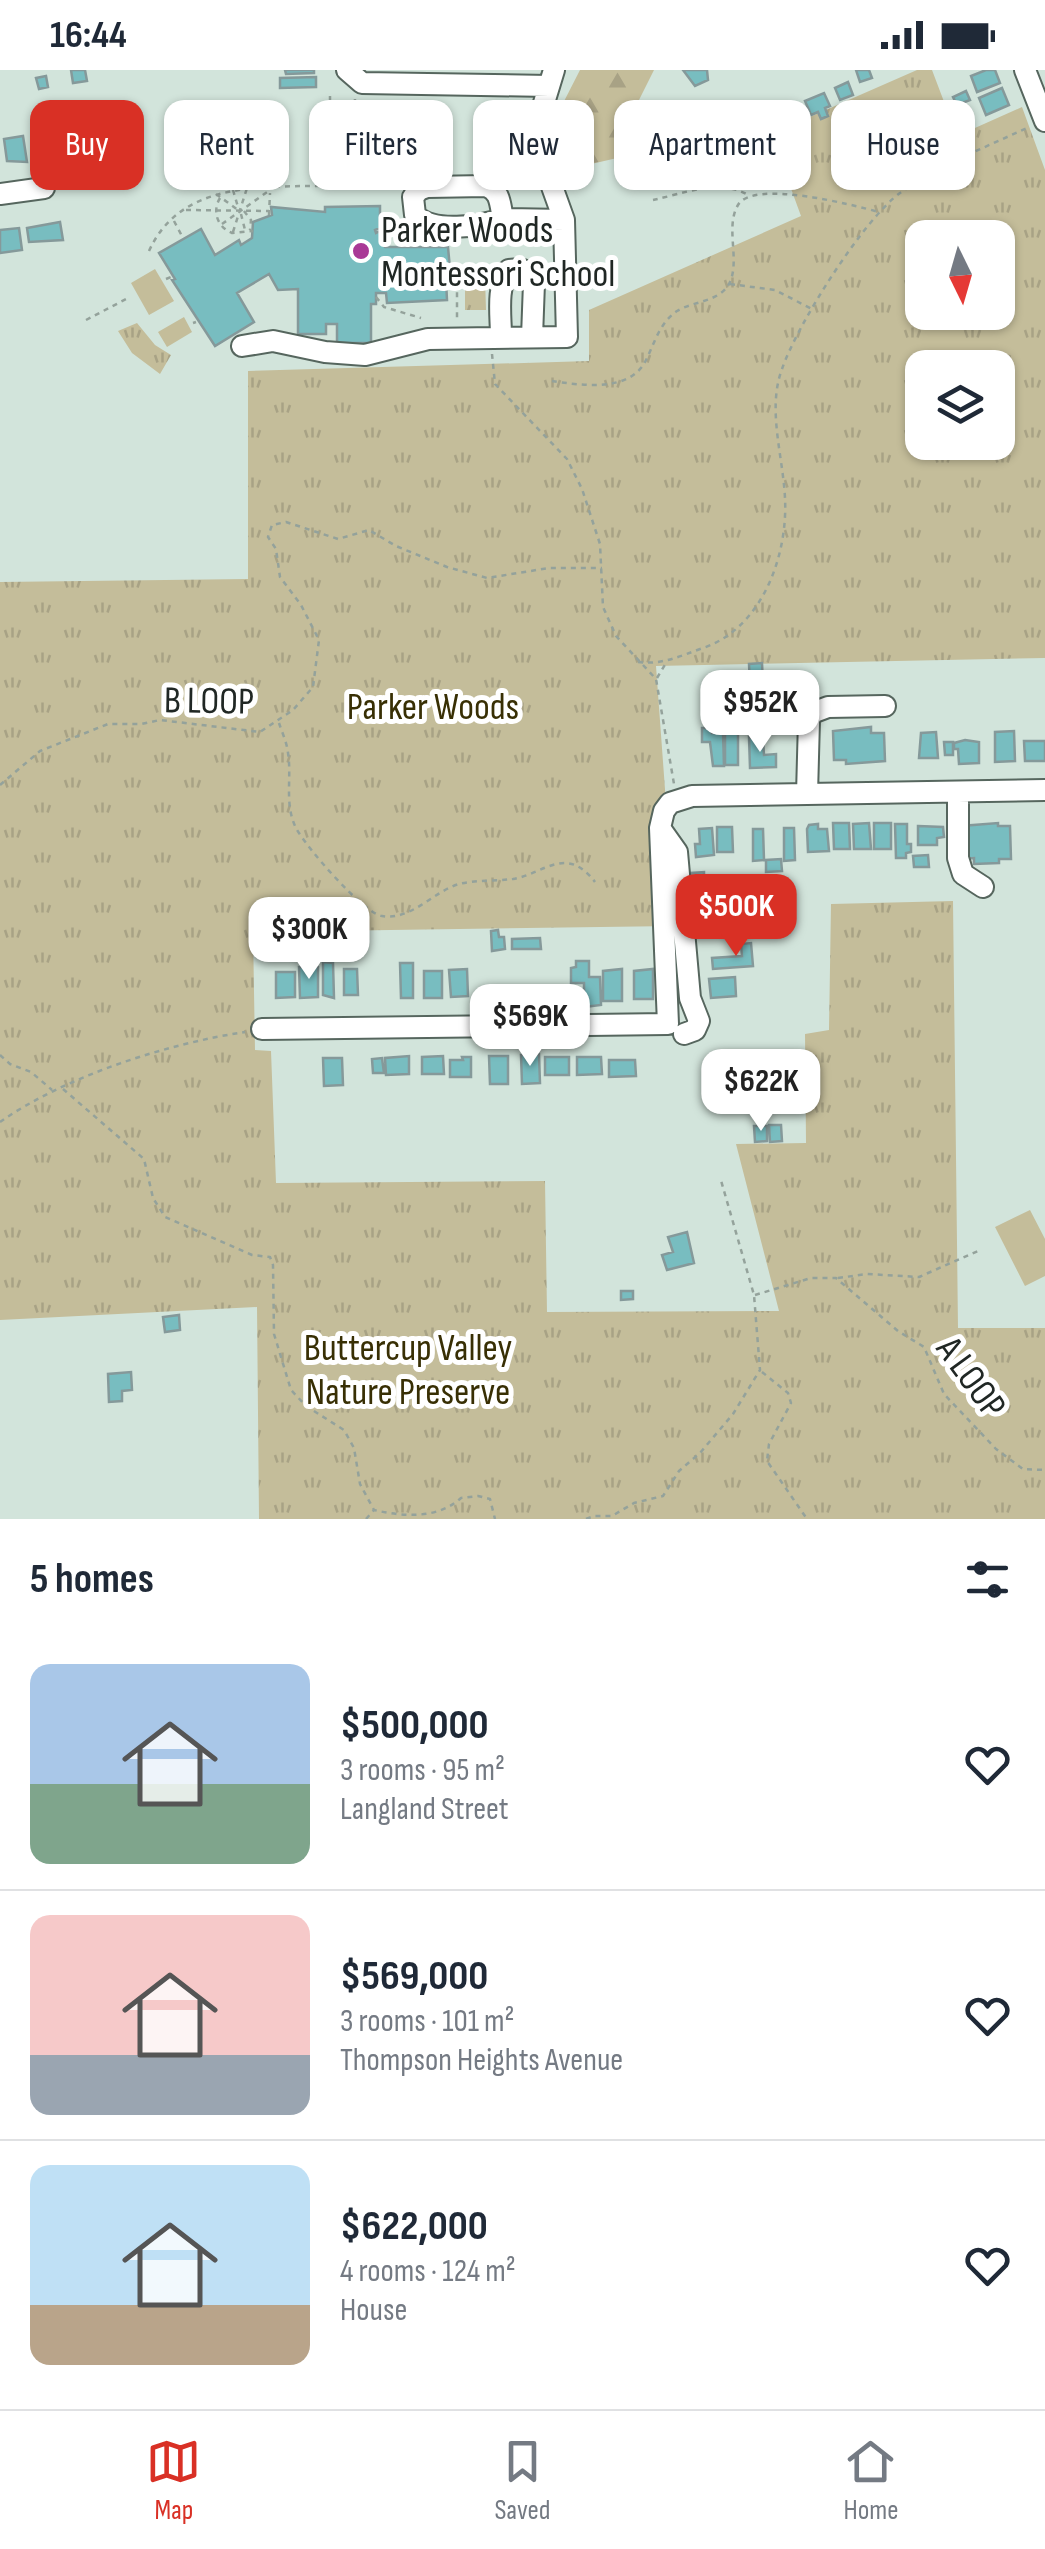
<!DOCTYPE html>
<meta charset="utf-8">
<style>
body{margin:0;font-family:"Sofia Sans Condensed",sans-serif;background:#f6f6f7;color:#1f2937;height:100vh;display:flex;flex-direction:column;font-size:38px;white-space:nowrap}
*{box-sizing:border-box;margin:0}
p{font-size:32px;color:#747a83}
.icon{flex:none;width:55px;height:55px;fill:none;stroke:currentColor;stroke-width:2;stroke-linecap:round;stroke-linejoin:round}
.map{position:relative;height:1449px;overflow:hidden}
.drawer{display:flex;flex-direction:column;background:#fff;flex:1}
.drawer>*{flex:none}
.top-card{position:absolute;left:30px;top:30px;width:985px;height:90px;display:flex;gap:20px}
.needle{width:65px;rotate:175deg}
.buttons{position:absolute;left:905px;top:150px;display:grid;gap:20px}
.buttons a{display:grid;place-items:center;width:110px;height:110px;border-radius:20px;background:#fff;box-shadow:0 2px 8px #0004;font-size:50px}
.price{position:absolute;translate:-50% -85px;padding:0 22px;border-radius:20px;background:#fff;color:#222;font-size:32px;line-height:65px;filter:drop-shadow(0 2px 5px #0008)}
.price::after{content:'';position:absolute;left:50%;top:60px;width:30px;height:22px;margin-left:-15px;background:inherit;clip-path:polygon(0 0,100% 0,50% 100%)}
.price.on{background:#d93025;color:#fff}
ul{padding:0;list-style:none}
li{display:flex;align-items:center;gap:30px;height:250px;padding:0 30px}
li+li{border-top:2px solid #e0e1e3}
li span{display:grid;place-items:center;flex:none;width:280px;height:200px;border-radius:20px;color:#555}
li>.icon{margin-inline-start:auto}
span .icon{width:120px;height:120px;fill:#fffc;stroke-width:1}
li b{font-size:42px}
h2{display:flex;justify-content:space-between;align-items:center;height:120px;padding:0 30px;font-size:42px}
.tag{padding:0 35px;border-radius:20px;background:#fff;box-shadow:0 2px 8px #0004;font-size:35px;line-height:90px}
.tag.on{background:#d93025;color:#fff}
.status{display:flex;justify-content:space-between;align-items:center;height:70px;padding:0 50px;background:#fff;direction:ltr}
.status svg{height:28px;fill:currentColor}
.tab-bar{display:flex;justify-content:space-around;align-items:center;height:140px;border-top:2px solid #e0e1e3;background:#fff;font-size:28px;color:#747a83}
.tab-bar a{display:grid;justify-items:center;gap:5px}
.tab-bar .on{color:#d93025}
.map>svg:first-child{display:block}
.forest{fill:url(#forest-firs)}
.park{fill:url(#park-tufts);fill-rule:evenodd}
.pitch{fill:#c4bd9a}
.building{fill:#78bdc0;stroke:#85999a;stroke-width:2.5}
.lines{fill:none;stroke-linecap:round;stroke-linejoin:round}
.minor-casing{stroke:#56665e;stroke-width:24}
.path{stroke:#94a29b;stroke-width:2.5;stroke-dasharray:5 5;stroke-linecap:butt}
.minor{stroke:#fff;stroke-width:20}
.poi-dot{fill:#a93996;stroke:#fff;stroke-width:4}
.labels{text-anchor:middle;stroke-width:10;stroke-linejoin:round;paint-order:stroke}
.poi-label{font-size:38px;fill:#202724;stroke:#fff;text-anchor:start}
.street-label{font-size:38px;fill:#202724;stroke:#fff}
.park-label{font-size:38px;fill:#382f04;stroke:#fff}
</style>
<div class="status"><b>16:44</b><svg viewBox="0 0 49 12"><path d="M0 12V9h3v3zM5 12V6h3v6zM10 12V3h3v9zM15 12V0h3v12zM26 1h20v11H26zM47 4h2v5h-2z"/></svg></div>
<div class="map">
<svg width="1045" height="1449" viewBox="0 0 1045 1449">
<defs>
<pattern id="forest-firs" width="22" height="20" patternUnits="userSpaceOnUse" patternTransform="scale(2.5)"><rect width="22" height="20" fill="#c4bd9a"/><path d="M5 1l3.5 6h-7zM16 11l3.5 6h-7z" fill="#a8a285"/></pattern>
<pattern id="park-tufts" width="24" height="20" patternUnits="userSpaceOnUse" patternTransform="scale(2.5)"><rect width="24" height="20" fill="#c4bd9a"/><path d="M3 7l-1-3M5 7V3M7 7l1-3M15 17l-1-3M17 17v-4M19 17l1-3" fill="none" stroke="#a8a285"/></pattern>
</defs>
<rect width="100%" height="100%" fill="#d2e4db"/>
<path class="forest" d="M 580,0 L 654,0 L 636,36 L 639,83 L 565,100 L 557,45 Z"/>
<path class="park" d="M 917,0 L 932,0 L 957,66 L 1022,37 L 1045,100 L 1045,588 L 656,596 L 675,856 L 253,862 L 255,980 L 271,981 L 276,1113 L 545,1111 L 547,1242 L 779,1241 L 736,1074 L 806,1073 L 805,964 L 829,960 L 831,834 L 953,831 L 958,1258 L 1045,1258 L 1045,1449 L 259,1449 L 257,1237 L 0,1250 L 0,512 L 248,509 L 248,301 L 589,291 L 589,240 L 801,146 L 771,64 ZM 922,168 L 998,168 L 998,242 L 922,242 ZM 922,298 L 998,298 L 998,372 L 922,372 Z
M 465,207 L 485,207 L 486,240 L 465,240 Z
M 137,253 L 155,275 L 171,285 L 160,304 L 132,283 L 118,261 Z"/>
<path class="pitch" d="M 155,199 L 174,231 L 149,245 L 131,213 Z
M 184,247 L 192,262 L 167,277 L 158,262 Z
M 1030,1140 L 1045,1169 L 1045,1206 L 1025,1216 L 995,1157 Z"/>
<path class="building" d="M 71,0 L 85,0 L 87,11 L 73,13 Z
M 285,0 L 314,0 L 314,3 L 286,4 Z
M 683,0 L 707,0 L 708,10 L 695,16 Z
M 856,0 L 869,0 L 872,8 L 860,12 Z
M 986,0 L 995,0 L 1000,13 L 977,22 L 971,6 Z
M 46,6 L 48,17 L 39,19 L 36,8 Z
M 316,7 L 316,17 L 280,18 L 280,8 Z
M 848,12 L 853,25 L 840,30 L 835,18 Z
M 1002,18 L 1009,35 L 986,45 L 979,28 Z
M 966,21 L 970,30 L 957,35 L 953,27 Z
M 824,23 L 830,36 L 825,38 L 828,46 L 821,49 L 818,42 L 811,45 L 805,31 Z
M 61,47 L 62,60 L 69,59 L 72,81 L 60,83 L 59,78 L 48,79 L 48,76 L 35,79 L 33,65 L 48,63 L 46,49 Z
M 720,49 L 729,68 L 714,75 L 705,55 Z
M 23,66 L 27,92 L 7,91 L 4,69 Z
M 380,136 L 380,158 L 375,160 L 376,163 L 382,160 L 384,164 L 388,170 L 382,173 L 385,177 L 448,177 L 451,210 L 446,210 L 447,230 L 387,233 L 386,223 L 376,223 L 376,234 L 371,234 L 371,273 L 337,273 L 337,254 L 326,254 L 326,264 L 298,264 L 298,219 L 278,220 L 269,204 L 237,223 L 254,252 L 215,276 L 172,210 L 175,209 L 159,183 L 201,159 L 215,185 L 239,170 L 241,175 L 252,168 L 253,152 L 272,145 L 271,137 L 325,142 L 325,137 Z
M 60,152 L 63,170 L 29,172 L 27,158 Z
M 19,158 L 22,180 L 0,183 L 0,160 Z
M 762,593 L 763,614 L 750,615 L 749,594 Z
M 871,657 L 871,663 L 884,663 L 885,691 L 846,694 L 846,690 L 834,690 L 833,661 Z
M 702,658 L 712,658 L 712,663 L 723,663 L 724,696 L 713,696 L 710,672 L 702,672 Z
M 725,658 L 738,658 L 738,695 L 725,695 Z
M 1014,661 L 1015,691 L 995,692 L 995,662 Z
M 936,662 L 938,688 L 919,688 L 921,663 Z
M 749,667 L 763,670 L 764,685 L 776,684 L 776,697 L 750,698 Z
M 965,670 L 979,672 L 979,693 L 959,694 L 958,679 L 954,679 L 954,673 Z
M 1024,671 L 1045,671 L 1045,691 L 1025,691 Z
M 944,672 L 953,672 L 953,685 L 945,685 Z
M 833,753 L 849,753 L 850,779 L 834,779 Z
M 869,753 L 871,779 L 854,779 L 853,754 Z
M 874,753 L 891,753 L 891,779 L 874,779 Z
M 998,753 L 998,756 L 1010,756 L 1011,789 L 999,789 L 999,793 L 974,794 L 974,788 L 962,789 L 961,756 Z
M 818,754 L 818,759 L 827,759 L 829,781 L 808,782 L 807,759 L 809,755 Z
M 895,754 L 907,754 L 907,774 L 911,774 L 911,782 L 906,783 L 906,788 L 896,788 Z
M 918,756 L 943,757 L 944,767 L 937,768 L 937,775 L 918,775 Z
M 717,757 L 732,757 L 733,782 L 717,782 Z
M 712,758 L 714,785 L 696,787 L 695,774 L 700,774 L 699,759 Z
M 784,758 L 794,758 L 795,790 L 784,791 Z
M 753,759 L 763,759 L 764,790 L 753,791 Z
M 928,785 L 929,797 L 914,797 L 913,786 Z
M 781,789 L 782,801 L 766,802 L 766,790 Z
M 704,802 L 704,817 L 691,817 L 691,803 Z
M 735,823 L 736,838 L 721,839 L 720,824 Z
M 739,843 L 741,863 L 710,865 L 708,845 Z
M 498,860 L 499,867 L 504,867 L 505,879 L 492,881 L 491,861 Z
M 282,862 L 294,862 L 294,875 L 283,876 Z
M 540,868 L 541,879 L 512,879 L 512,869 Z
M 751,873 L 753,896 L 713,899 L 712,888 L 742,886 L 741,874 Z
M 576,891 L 589,891 L 589,907 L 600,907 L 601,935 L 584,937 L 584,913 L 571,913 L 571,898 L 576,897 Z
M 323,892 L 333,893 L 334,928 L 323,925 Z
M 400,893 L 413,893 L 413,928 L 401,928 Z
M 305,894 L 318,897 L 318,927 L 300,928 L 299,897 L 305,897 Z
M 344,899 L 357,899 L 358,925 L 344,925 Z
M 467,899 L 468,926 L 451,927 L 449,900 Z
M 622,899 L 622,931 L 603,931 L 603,901 Z
M 653,899 L 653,929 L 634,929 L 634,901 Z
M 424,901 L 442,901 L 442,928 L 424,928 Z
M 276,902 L 295,902 L 295,927 L 276,928 Z
M 735,907 L 736,926 L 711,928 L 709,909 Z
M 770,981 L 770,1009 L 757,1009 L 757,1001 L 741,1001 L 741,982 Z
M 539,984 L 540,1013 L 522,1014 L 521,985 Z
M 409,986 L 409,1004 L 386,1005 L 385,988 Z
M 443,986 L 444,1004 L 422,1004 L 422,987 Z
M 489,986 L 508,986 L 508,1014 L 490,1014 Z
M 462,987 L 471,987 L 471,1007 L 450,1007 L 450,990 L 463,990 Z
M 545,987 L 569,987 L 569,1005 L 545,1005 Z
M 577,987 L 601,987 L 602,1004 L 577,1005 Z
M 323,988 L 342,988 L 343,1015 L 324,1016 Z
M 382,988 L 384,1003 L 373,1003 L 372,989 Z
M 609,990 L 635,990 L 636,1006 L 609,1007 Z
M 769,1055 L 781,1055 L 782,1071 L 770,1072 Z
M 754,1056 L 767,1056 L 767,1071 L 755,1072 Z
M 687,1162 L 694,1193 L 667,1200 L 662,1185 L 673,1182 L 668,1167 Z
M 621,1221 L 633,1221 L 633,1229 L 621,1230 Z
M 179,1245 L 180,1260 L 165,1262 L 163,1247 Z
M 131,1302 L 132,1320 L 122,1321 L 122,1331 L 109,1332 L 108,1304 Z"/>
<g class="lines">
<defs>
<path id="minor" d="M 347,0 L 362,13 L 549,16
M 1025,0 L 1045,51
M 0,124 L 44,118
M 503,149 C 480,156 433,164 415,145 L 413,127 L 419,120 L 427,117 L 486,116 C 501,121 500,135 503,149 L 564,150
M 501,267 C 501,245 496,218 509,200 L 520,199 L 530,203 L 534,213 L 532,267
M 242,276 L 273,271 L 325,282 L 365,285 L 428,269 L 567,267 L 564,150 L 541,86 L 540,46 L 554,0
M 958,722 L 958,788 L 963,804 L 983,817
M 807,724 L 809,650 L 812,643 L 828,637 L 885,636
M 660,758 L 677,782 L 690,928 L 699,951 L 695,960 L 684,964
M 262,959 L 668,954 L 660,758 L 664,741 L 670,733 L 692,726 L 1045,720"/>
</defs>
<use href="#minor" class="minor-casing"/>
<path class="path" d="M 330,26 L 330,46 L 337,50 L 354,47 L 355,29
M 343,52 L 343,106
M 496,100 L 525,77
M 329,116 L 329,106 L 356,106 L 356,115
M 233,120 L 238,137
M 216,124 L 238,140
M 220,128 C 212,141 217,157 232,163 L 253,161
M 653,130 C 682,124 720,108 748,125
M 186,140 L 269,141
M 244,141 L 251,150 L 250,160
M 241,144 L 245,160
M 269,145 L 270,123
M 174,151 L 183,168
M 222,154 L 270,120
M 233,162 L 247,118
M 384,164 L 400,154
M 149,181 C 178,117 247,117 307,116 C 338,116 370,116 401,116
M 451,204 L 457,213 L 457,248
M 166,209 L 173,206
M 730,214 L 775,220 L 812,239
M 376,227 L 384,237 L 421,248
M 86,250 L 130,227
M 193,253 L 196,252
M 492,284 L 495,314 L 567,389 L 582,419 L 600,474 L 603,537 L 616,566 L 656,609 L 674,714
M 552,311 C 580,315 628,323 645,292 C 654,275 659,253 677,241 C 693,231 721,232 730,212 C 740,189 725,157 738,135 C 753,109 853,135 879,142
M 638,592 C 663,595 680,586 703,578 C 762,558 788,486 785,428 C 783,386 767,339 782,299 C 797,255 863,150 900,123 C 940,95 986,77 1029,57
M 657,608 L 666,593
M 279,653 C 282,662 287,673 288,683 C 292,708 284,734 296,758 C 306,777 363,843 382,846 C 411,851 434,821 459,814 C 476,810 496,811 513,809 C 544,804 566,774 595,812
M 0,715 L 40,681 L 108,654 L 141,654 L 160,650 L 260,662 L 293,640 L 313,617 L 319,570 L 301,535 L 280,507 L 276,479 L 268,467 L 272,455 L 286,452 L 338,469 L 369,460 L 396,476 L 447,497 L 487,508 L 549,498 L 602,498
M 0,985 L 10,994 L 31,1002 L 52,1020
M 63,1019 L 144,1089 L 153,1128 L 165,1147 L 252,1185 L 270,1187 L 273,1195 L 274,1264 L 291,1320 L 306,1336 L 344,1360 L 354,1378 L 360,1414 L 374,1440 C 404,1447 438,1449 461,1428 L 478,1426 L 490,1429 L 495,1449
M 0,1052 C 66,1006 166,974 245,962
M 838,1208 L 867,1204 L 919,1207 L 978,1181
M 755,1225 L 811,1208 L 836,1208 L 898,1261 L 924,1277 L 944,1324 L 996,1379 L 1023,1399 L 1045,1400
M 762,1302 L 788,1323 L 791,1333 L 769,1374 L 767,1391 L 807,1449
M 366,1449 L 374,1440
M 586,1449 L 594,1446 L 612,1446 L 634,1433 L 663,1426 L 679,1401 L 700,1383 L 733,1344 L 760,1300 L 754,1225 L 720,1107"/>
<use href="#minor" class="minor"/>
</g>
<circle class="poi-dot" cx="361" cy="181" r="10"/>
<g class="labels">
<g class="poi-label">
<text x="381" y="172">Parker Woods<tspan x="381" dy="44">Montessori School</tspan></text>
</g>
<g class="street-label">
<text transform="translate(209 630) rotate(1)" y="13">B LOOP</text>
<text transform="translate(972 1307) rotate(54)" y="13">A LOOP</text>
</g>
<g class="park-label">
<text x="433" y="649">Parker Woods</text>
<text x="408" y="1290">Buttercup Valley<tspan x="408" dy="44">Nature Preserve</tspan></text>
</g>
</g>
</svg>
<div class="buttons">
<a><svg class="needle" viewBox="-14 -14 28 28"><path d="M0-13l5 13h-10z" fill="#e53935"/><path d="M0 13l5-13h-10z" fill="#747a83"/></svg></a>
<a><svg class="icon" aria-label="layers" viewBox="0 0 24 24"><path d="M12 4l9 5-9 5-9-5zM3 14l9 5 9-5"/></svg></a>
</div>
<b class="price" style="left:760px;top:685px">$952K</b>
<b class="price on" style="left:736px;top:889px">$500K</b>
<b class="price" style="left:309px;top:912px">$300K</b>
<b class="price" style="left:530px;top:999px">$569K</b>
<b class="price" style="left:761px;top:1064px">$622K</b>
<div class="top-card">
<a class="tag on">Buy</a>
<a class="tag">Rent</a>
<a class="tag">Filters</a>
<a class="tag">New</a>
<a class="tag">Apartment</a>
<a class="tag">House</a>
</div>
</div>
<section class="drawer">
<h2>5 homes<svg class="icon" aria-label="filters" viewBox="0 0 24 24"><path d="M4 7h16M4 17h16"/><circle cx="9" cy="7" r="2"/><circle cx="15" cy="17" r="2"/></svg></h2>
<ul>
<li><span style="background:linear-gradient(#a9c7e8 60%,#7fa58c 0)"><svg class="icon" aria-label="home" viewBox="0 0 24 24"><path d="M3 11l9-7 9 7M6 9v11h12V9"/></svg></span><div><b>$500,000</b><p>3 rooms · 95 m²</p><p>Langland Street</p></div><svg class="icon" aria-label="heart" viewBox="0 0 24 24"><path d="M12 20l-8-8c-3-5 5-10 8-4 3-6 11-1 8 4z"/></svg></li>
<li><span style="background:linear-gradient(#f6c9c9 70%,#9aa5b1 0)"><svg class="icon" aria-label="home" viewBox="0 0 24 24"><path d="M3 11l9-7 9 7M6 9v11h12V9"/></svg></span><div><b>$569,000</b><p>3 rooms · 101 m²</p><p>Thompson Heights Avenue</p></div><svg class="icon" aria-label="heart" viewBox="0 0 24 24"><path d="M12 20l-8-8c-3-5 5-10 8-4 3-6 11-1 8 4z"/></svg></li>
<li><span style="background:linear-gradient(#bfe0f5 70%,#b9a48a 0)"><svg class="icon" aria-label="home" viewBox="0 0 24 24"><path d="M3 11l9-7 9 7M6 9v11h12V9"/></svg></span><div><b>$622,000</b><p>4 rooms · 124 m²</p><p>House</p></div><svg class="icon" aria-label="heart" viewBox="0 0 24 24"><path d="M12 20l-8-8c-3-5 5-10 8-4 3-6 11-1 8 4z"/></svg></li>
</ul>
</section>
<nav class="tab-bar">
<a class="on"><svg class="icon" aria-label="map" viewBox="0 0 24 24"><path d="M3 6l6-2 6 2 6-2v14l-6 2-6-2-6 2zM9 4v14M15 6v14"/></svg>Map</a>
<a><svg class="icon" aria-label="saved" viewBox="0 0 24 24"><path d="M7 4h10v16l-5-4-5 4z"/></svg>Saved</a>
<a><svg class="icon" aria-label="home" viewBox="0 0 24 24"><path d="M3 11l9-7 9 7M6 9v11h12V9"/></svg>Home</a>
</nav>
